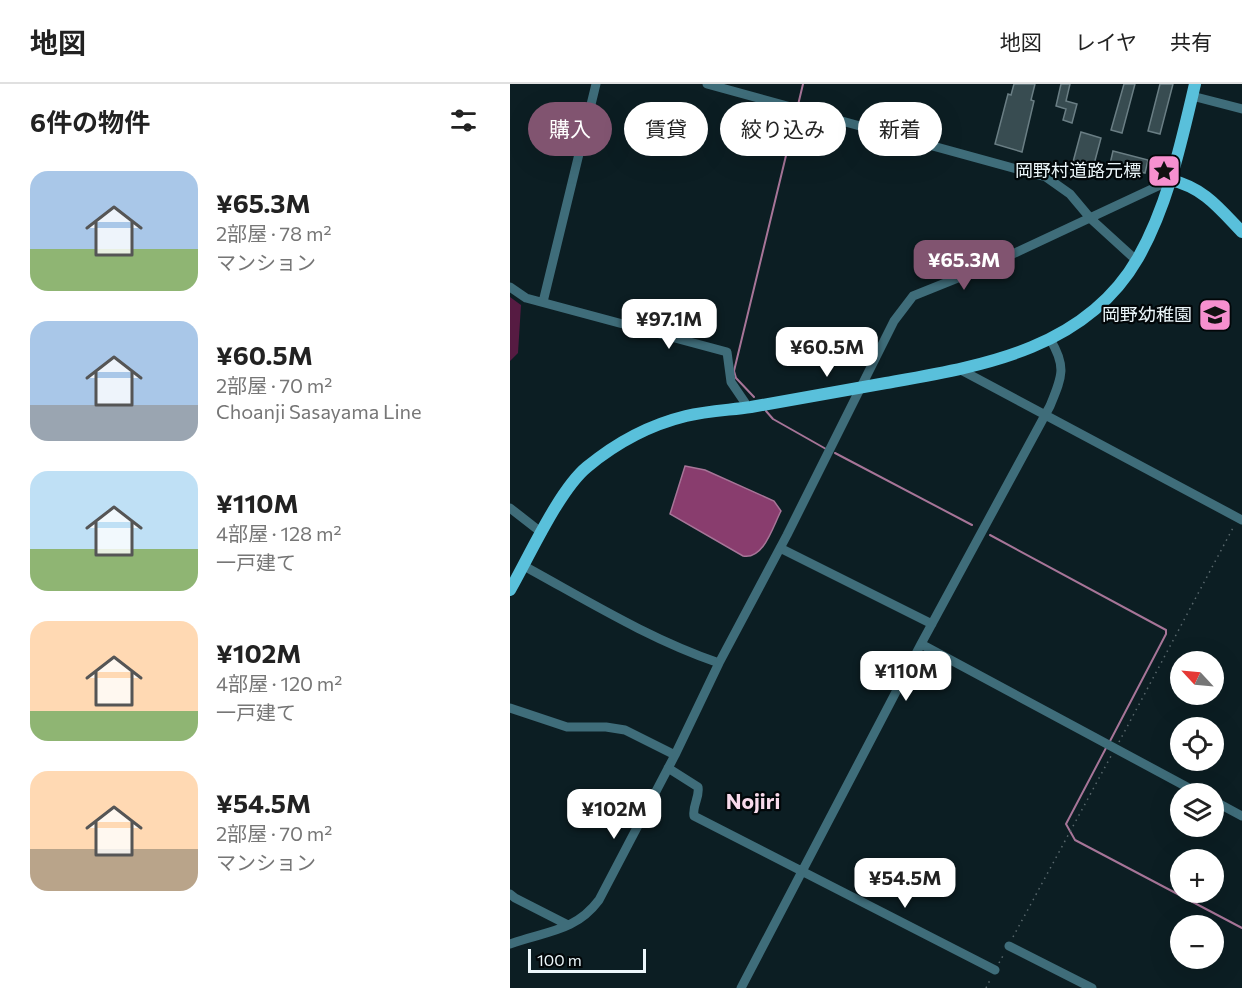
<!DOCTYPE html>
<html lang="ja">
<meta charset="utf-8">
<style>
body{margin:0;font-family:Commissioner,"Noto Sans JP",sans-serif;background:#f6f6f6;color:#222;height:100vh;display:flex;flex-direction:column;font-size:22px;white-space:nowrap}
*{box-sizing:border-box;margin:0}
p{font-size:20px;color:#767676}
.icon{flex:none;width:33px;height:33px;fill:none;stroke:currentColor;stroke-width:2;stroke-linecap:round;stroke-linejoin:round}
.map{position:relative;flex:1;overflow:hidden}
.details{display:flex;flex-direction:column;background:#fff;width:510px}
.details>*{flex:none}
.hud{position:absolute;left:18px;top:18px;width:570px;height:54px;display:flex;gap:12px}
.needle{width:39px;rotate:296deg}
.buttons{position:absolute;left:660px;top:567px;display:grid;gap:12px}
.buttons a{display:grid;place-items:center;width:54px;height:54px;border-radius:50%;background:#fff;box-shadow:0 6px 24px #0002;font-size:30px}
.scale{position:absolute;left:18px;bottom:15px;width:118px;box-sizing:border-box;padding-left:6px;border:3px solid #ecf7fb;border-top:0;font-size:16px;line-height:21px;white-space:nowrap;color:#ecf7fb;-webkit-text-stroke:4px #020709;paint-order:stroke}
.price{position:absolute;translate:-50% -51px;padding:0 14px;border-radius:12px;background:#fff;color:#222;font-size:20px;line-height:39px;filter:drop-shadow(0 2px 3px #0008)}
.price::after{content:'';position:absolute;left:50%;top:36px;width:18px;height:14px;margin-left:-9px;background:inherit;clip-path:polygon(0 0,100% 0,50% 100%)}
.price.active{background:#815470;color:#fff}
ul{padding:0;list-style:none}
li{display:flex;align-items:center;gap:18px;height:150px;padding:0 30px}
li span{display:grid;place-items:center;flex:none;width:168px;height:120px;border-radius:18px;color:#555}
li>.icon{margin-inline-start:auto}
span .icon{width:72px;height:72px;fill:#fffc;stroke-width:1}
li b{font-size:26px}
h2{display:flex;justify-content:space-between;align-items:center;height:72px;padding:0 30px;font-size:26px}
.chip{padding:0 21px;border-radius:27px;background:#fff;box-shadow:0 6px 24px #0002;font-size:21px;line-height:54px}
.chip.active{background:#815470;color:#fff}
header{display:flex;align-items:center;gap:36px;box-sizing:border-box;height:84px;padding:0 30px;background:#fff;border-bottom:2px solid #e0e0e0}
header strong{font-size:28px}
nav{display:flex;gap:33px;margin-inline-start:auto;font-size:21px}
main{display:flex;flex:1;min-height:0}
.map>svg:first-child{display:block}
.green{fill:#561b42}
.water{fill:#893d6e;stroke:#a77598;stroke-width:1.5}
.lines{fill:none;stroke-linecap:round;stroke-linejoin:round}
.stream{stroke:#a77598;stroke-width:2}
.building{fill:#384c51;stroke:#6a7e84;stroke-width:1.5}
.path{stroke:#59686d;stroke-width:1.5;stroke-dasharray:1.5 4.5;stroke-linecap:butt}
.minor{stroke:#3f6d7a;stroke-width:9}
.major{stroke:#59c0db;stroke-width:12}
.labels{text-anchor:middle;stroke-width:4.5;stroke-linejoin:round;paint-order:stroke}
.poi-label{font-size:18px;fill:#ecf7fb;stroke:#020709;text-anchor:end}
.quarter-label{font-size:21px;font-weight:bold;fill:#f8daeb;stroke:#020709}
</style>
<header>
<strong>地図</strong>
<nav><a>地図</a><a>レイヤ</a><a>共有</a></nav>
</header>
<main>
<section class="details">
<h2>6件の物件<svg class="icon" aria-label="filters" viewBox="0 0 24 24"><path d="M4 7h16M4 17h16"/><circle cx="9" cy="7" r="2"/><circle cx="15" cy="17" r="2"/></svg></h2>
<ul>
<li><span style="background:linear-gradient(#a9c7e8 65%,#8fb573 0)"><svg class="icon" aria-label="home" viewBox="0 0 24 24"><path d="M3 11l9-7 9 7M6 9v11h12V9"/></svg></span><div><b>¥65.3M</b><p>2部屋 · 78 m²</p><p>マンション</p></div></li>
<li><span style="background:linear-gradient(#a9c7e8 70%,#9aa5b1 0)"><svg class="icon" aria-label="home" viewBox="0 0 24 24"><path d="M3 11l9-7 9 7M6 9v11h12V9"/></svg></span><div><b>¥60.5M</b><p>2部屋 · 70 m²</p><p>Choanji Sasayama Line</p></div></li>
<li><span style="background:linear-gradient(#bfe0f5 65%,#8fb573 0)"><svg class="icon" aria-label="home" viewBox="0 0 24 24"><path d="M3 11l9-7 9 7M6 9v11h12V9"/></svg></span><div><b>¥110M</b><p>4部屋 · 128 m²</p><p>一戸建て</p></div></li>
<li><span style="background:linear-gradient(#ffd9b3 75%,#8fb573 0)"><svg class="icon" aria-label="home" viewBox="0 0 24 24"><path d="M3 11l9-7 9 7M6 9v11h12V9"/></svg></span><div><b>¥102M</b><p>4部屋 · 120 m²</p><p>一戸建て</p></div></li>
<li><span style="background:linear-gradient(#ffd9b3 65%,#b9a48a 0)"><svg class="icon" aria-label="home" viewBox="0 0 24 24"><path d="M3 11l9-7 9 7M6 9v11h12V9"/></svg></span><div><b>¥54.5M</b><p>2部屋 · 70 m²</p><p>マンション</p></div></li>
</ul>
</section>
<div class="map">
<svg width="732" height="904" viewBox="0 0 732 904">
<rect width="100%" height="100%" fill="#0c1e23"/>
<path class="green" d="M 0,213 L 11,221 L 8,269 L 0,277 Z"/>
<path class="water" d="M 175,382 L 195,386 L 264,417 L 271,427 C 263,442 254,476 233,472 L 160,430 Z"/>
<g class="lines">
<path class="stream" d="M 288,21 L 293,0
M 244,313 L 226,294 L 224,287 L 287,26
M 256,327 L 263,335 L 316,365
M 325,369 L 462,441
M 480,451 L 656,546 L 656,550 L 599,659
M 596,664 L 556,740 L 565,756 L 732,844"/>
</g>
<path class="building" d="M 504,0 L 525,0 L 521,16 L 524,17 L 512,68 L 485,60 L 498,10 L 501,11 Z
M 551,0 L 560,0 L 556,17 L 567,20 L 562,39 L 553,36 L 556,25 L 546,22 Z
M 614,0 L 625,0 L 612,49 L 601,46 Z
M 650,0 L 663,0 L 650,50 L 638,47 Z
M 571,48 L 591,54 L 583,84 L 563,78 Z
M 603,67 L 638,76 L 635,89 L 600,80 Z"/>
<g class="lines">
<path class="path" d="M 609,658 L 724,442
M 503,853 L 601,672
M 489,879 L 494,870
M 476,904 L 481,894"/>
<path class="minor" d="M 197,0 L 536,93 L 560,110 L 581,135 L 626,176
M 682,12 L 732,25
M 0,203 L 16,214 L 217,268 L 221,298 L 238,323
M 33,218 L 86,0
M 451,286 L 732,436
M 0,424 L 32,449
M 270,464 L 422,540
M 14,482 C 78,517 139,555 209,579
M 411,560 L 690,710
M 0,624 L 57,643 L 96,643 L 115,646 L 165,671
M 158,684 L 188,703 C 190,713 182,722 184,732 L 485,886
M 704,717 L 732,732
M 0,810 L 5,814 L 58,841
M 0,860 C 36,847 65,848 89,816 L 165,671 L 209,579 L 277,451 L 384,237 L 403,212 L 475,183 L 661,96
M 499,862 L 582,904
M 231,904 L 411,560 L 540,322 C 552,293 557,283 540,255"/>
<path class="major" d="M 661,96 C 694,104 709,124 732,148
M 0,506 C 19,473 49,406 77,383 C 106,359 139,341 176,332 C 197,327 220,326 241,323 C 286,315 331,307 376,299 C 471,282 575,266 628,174 C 658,121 671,59 685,0"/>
</g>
<defs>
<symbol id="sight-square" viewBox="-11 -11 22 22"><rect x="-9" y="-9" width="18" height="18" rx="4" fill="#f690cf" stroke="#020709"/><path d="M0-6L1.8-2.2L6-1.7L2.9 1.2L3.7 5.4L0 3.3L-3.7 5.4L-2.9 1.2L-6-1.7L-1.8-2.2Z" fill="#111"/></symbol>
<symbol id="school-square" viewBox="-11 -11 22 22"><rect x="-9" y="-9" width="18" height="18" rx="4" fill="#f690cf" stroke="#020709"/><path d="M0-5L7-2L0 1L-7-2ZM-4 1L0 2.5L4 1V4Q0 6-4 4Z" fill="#111"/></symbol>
</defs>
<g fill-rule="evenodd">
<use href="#sight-square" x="635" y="68" width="38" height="38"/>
<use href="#school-square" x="686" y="212" width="38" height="38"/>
</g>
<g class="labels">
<g class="poi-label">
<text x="631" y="93">岡野村道路元標</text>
<text x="682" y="237">岡野幼稚園</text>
</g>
<g class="quarter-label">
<text x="243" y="725">Nojiri</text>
</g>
</g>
</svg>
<div class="buttons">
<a><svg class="needle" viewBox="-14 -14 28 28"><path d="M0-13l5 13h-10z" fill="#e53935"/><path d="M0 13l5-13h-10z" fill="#767676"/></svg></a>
<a><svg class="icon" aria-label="locate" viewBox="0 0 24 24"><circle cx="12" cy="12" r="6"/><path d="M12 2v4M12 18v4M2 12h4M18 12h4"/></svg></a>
<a><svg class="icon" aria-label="layers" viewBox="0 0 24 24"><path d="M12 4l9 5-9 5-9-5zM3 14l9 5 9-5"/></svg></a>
<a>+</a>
<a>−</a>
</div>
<div class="scale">100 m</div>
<b class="price active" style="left:454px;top:207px">¥65.3M</b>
<b class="price" style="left:159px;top:266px">¥97.1M</b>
<b class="price" style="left:317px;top:294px">¥60.5M</b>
<b class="price" style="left:396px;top:618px">¥110M</b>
<b class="price" style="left:104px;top:756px">¥102M</b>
<b class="price" style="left:395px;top:825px">¥54.5M</b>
<div class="hud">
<a class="chip active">購入</a>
<a class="chip">賃貸</a>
<a class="chip">絞り込み</a>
<a class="chip">新着</a>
</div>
</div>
</main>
